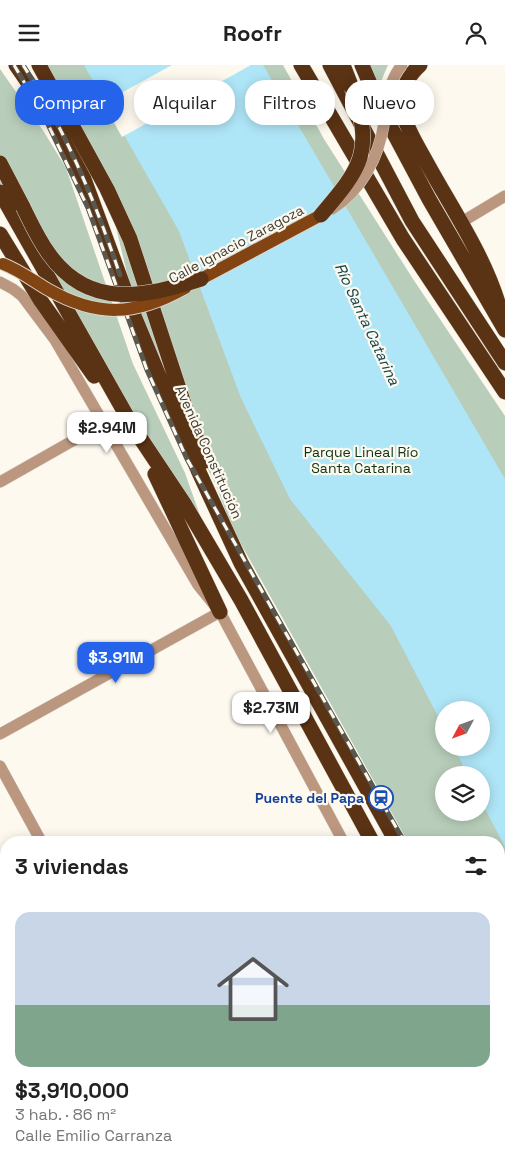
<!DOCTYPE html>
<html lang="es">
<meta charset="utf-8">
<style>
body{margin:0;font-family:"Space Grotesk",sans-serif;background:#f2f2f2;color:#222;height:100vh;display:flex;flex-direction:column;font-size:19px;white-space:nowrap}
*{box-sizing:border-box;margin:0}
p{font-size:16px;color:#767676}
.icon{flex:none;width:28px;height:28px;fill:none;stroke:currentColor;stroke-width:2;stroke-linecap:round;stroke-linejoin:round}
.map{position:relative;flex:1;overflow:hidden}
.sheet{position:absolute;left:0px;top:771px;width:505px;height:336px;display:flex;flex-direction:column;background:#fff;border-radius:20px 20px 0 0;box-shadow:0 2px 12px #0003}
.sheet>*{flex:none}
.guide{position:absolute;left:15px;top:15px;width:475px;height:45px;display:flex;gap:10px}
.needle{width:32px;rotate:229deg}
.tools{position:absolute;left:435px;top:636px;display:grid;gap:10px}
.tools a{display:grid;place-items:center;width:55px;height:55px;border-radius:50%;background:#fff;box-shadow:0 2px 12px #0003;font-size:25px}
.price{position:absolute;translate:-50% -42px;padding:0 11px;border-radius:10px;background:#fff;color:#222;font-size:16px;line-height:32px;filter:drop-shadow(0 1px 2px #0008)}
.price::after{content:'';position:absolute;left:50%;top:30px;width:15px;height:11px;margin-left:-8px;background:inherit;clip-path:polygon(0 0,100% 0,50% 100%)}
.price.active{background:#2563eb;color:#fff}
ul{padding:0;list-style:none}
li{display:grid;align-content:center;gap:10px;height:265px;padding:0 15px}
li span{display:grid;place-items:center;height:155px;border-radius:15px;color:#555}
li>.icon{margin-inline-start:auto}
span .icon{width:90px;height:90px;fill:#fffc;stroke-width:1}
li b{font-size:21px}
h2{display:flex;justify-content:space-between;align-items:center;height:60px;padding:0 15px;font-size:21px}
.chip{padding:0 18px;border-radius:20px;background:#fff;box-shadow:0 2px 12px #0003;font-size:18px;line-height:45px}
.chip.active{background:#2563eb;color:#fff}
header{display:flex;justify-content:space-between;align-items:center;height:65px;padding:0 15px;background:#fff;font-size:22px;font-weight:700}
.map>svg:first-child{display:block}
.green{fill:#b8ceba;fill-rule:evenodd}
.water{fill:#afe6f7}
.pier{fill:#fef9ee}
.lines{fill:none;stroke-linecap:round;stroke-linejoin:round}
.minor-casing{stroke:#dbd7cd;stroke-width:12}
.major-casing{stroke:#dbd7cd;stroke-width:14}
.highway-casing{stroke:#dbd7cd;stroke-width:16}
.minor{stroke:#bb9780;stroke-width:11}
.major{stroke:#814412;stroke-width:12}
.highway{stroke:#5a3214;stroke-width:15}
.rail-casing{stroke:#5a574f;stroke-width:5}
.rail{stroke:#fef9ee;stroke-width:3;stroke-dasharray:9;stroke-linecap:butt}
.minor-bridge-casing{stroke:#dbd7cd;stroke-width:12;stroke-linecap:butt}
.major-bridge-casing{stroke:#dbd7cd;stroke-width:14;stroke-linecap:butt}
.highway-bridge-casing{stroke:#dbd7cd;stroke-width:16;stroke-linecap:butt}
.minor-bridge{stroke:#bb9780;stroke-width:11}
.major-bridge{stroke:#814412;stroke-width:12}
.highway-bridge{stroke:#5a3214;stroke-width:15}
.labels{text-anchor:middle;stroke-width:4.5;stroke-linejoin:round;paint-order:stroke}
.street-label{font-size:14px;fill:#3e3b34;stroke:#fef9ee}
.park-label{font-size:14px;fill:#0a3414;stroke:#fef9ee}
.transit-label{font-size:14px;font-weight:bold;fill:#164399;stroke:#fef9ee;text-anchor:end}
.water-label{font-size:15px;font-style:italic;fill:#154551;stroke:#fef9ee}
</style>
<header><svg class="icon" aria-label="menu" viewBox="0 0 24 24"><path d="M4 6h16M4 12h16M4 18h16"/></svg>Roofr<svg class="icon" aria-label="person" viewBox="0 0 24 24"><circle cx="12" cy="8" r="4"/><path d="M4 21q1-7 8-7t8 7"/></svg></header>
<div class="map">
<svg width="505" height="1107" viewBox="0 0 505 1107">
<rect width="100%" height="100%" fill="#fef9ee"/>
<path class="green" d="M 33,0 L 283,0 L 324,74 L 413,214 L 505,351 L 505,947 L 499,935 L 499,778 L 408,777 L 232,463 L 215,418 L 201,391 L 132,229 L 109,133 ZM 444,645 L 481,645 L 481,682 L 444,682 ZM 444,710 L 481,710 L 481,748 L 444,748 Z
M 369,0 L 388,0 L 382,14 L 379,28 Z
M 0,4 L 44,67 L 66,103 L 133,299 L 185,408 L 203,459 L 129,344 L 75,253 L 23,137 L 5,116 L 0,121 Z
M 6,847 L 6,882 L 5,882 L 0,872 L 0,848 Z"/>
<path class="water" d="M 84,0 L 263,0 L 505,414 L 505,782 L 481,736 L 481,710 L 468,710 L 454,683 L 481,682 L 481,645 L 444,645 L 444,663 L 391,561 L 290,434 L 241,333 L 179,166 Z"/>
<path class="pier" d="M 172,0 L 251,0 L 122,72 L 103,38 Z"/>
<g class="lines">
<defs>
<path id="minor" d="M 460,158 L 505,131
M 0,217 L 13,224 L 22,231 L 55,275 L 198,520 L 220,547 L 344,778
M 0,417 L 104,358
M 0,669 L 220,547
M 0,701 L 42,778
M 0,998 L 6,1013
M 499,1055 L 505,1066
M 40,1101 L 41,1107
M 219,1101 L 222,1107"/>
<path id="major" d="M 201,214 L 321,150
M 11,1107 L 20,1101"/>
<path id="highway" d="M 16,0 L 47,45 L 84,114 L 135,253 L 198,405 L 241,498 L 397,778
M 39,0 L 107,124 L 130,174 L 187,348 L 205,396
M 301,0 L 403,174 L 505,327
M 330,0 L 412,156 L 505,298
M 343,0 L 352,23
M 362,0 L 380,42 L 429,134 L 505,265
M 420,0 C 408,11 400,25 402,41 C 404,61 419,83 428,100 C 455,149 489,198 502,252
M 0,98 L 23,142
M 0,127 L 133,362 L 185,440 L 241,535 L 373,778
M 0,169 L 41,236 L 94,311
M 155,409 L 220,547
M 499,963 L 505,975
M 499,987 L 505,1004"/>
</defs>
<use href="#minor" class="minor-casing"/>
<use href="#major" class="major-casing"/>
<use href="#highway" class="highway-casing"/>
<use href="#minor" class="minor"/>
<use href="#major" class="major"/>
<use href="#highway" class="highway"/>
<defs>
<path id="rail" d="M 14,0 L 44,51 L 88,143 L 147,305 L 187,394 L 405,778
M 23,0 C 66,66 95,136 120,210
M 499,928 L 505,938
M 499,942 L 505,953"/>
</defs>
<use href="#rail" class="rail-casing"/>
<use href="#rail" class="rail"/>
<defs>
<path id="minor-bridge" d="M 332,144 C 361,126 379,92 384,58 C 387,38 388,16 402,0"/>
<path id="major-bridge" d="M 3,199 C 19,205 32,215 47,224 C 98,253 135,251 185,223"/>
<path id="highway-bridge" d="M 23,142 C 31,158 38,174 49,189 C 89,245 145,232 201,214
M 321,150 C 362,102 374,86 352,23"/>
</defs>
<use href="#minor-bridge" class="minor-bridge-casing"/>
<use href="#major-bridge" class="major-bridge-casing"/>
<use href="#highway-bridge" class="highway-bridge-casing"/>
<use href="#minor-bridge" class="minor-bridge"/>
<use href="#major-bridge" class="major-bridge"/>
<use href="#highway-bridge" class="highway-bridge"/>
</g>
<defs>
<symbol id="station-ring" viewBox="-11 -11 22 22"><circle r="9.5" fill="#fef9ee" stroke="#1a4fb4" stroke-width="1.5"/><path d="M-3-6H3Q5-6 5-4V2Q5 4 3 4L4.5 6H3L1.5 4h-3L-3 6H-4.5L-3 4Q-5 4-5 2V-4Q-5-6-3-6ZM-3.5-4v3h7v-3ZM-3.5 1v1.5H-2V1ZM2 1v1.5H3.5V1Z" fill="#1a4fb4"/></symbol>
</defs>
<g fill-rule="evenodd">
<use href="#station-ring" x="367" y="719" width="28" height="28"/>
</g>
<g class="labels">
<g class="street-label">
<text transform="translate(236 179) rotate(-28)" y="5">Calle Ignacio Zaragoza</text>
<text transform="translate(209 387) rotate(66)" y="5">Avenida Constitución</text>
</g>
<g class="park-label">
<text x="361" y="392">Parque Lineal Río<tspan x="361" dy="16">Santa Catarina</tspan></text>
</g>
<g class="transit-label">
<text x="364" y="738">Puente del Papa</text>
</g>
<g class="water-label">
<text transform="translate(367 259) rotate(65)" y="5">Río Santa Catarina</text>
</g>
</g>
</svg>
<div class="tools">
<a><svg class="needle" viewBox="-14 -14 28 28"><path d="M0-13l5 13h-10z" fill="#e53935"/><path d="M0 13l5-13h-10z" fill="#767676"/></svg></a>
<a><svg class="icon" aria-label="layers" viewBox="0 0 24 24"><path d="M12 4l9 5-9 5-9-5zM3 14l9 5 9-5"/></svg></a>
</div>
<b class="price" style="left:107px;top:389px">$2.94M</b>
<b class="price active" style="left:116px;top:619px">$3.91M</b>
<b class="price" style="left:271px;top:669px">$2.73M</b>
<div class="guide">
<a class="chip active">Comprar</a>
<a class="chip">Alquilar</a>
<a class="chip">Filtros</a>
<a class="chip">Nuevo</a>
</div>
<section class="sheet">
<h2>3 viviendas<svg class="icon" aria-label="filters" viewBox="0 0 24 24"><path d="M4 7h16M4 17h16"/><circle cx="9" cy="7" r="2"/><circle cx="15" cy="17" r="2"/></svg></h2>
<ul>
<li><span style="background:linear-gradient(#c9d6e8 60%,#7fa58c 0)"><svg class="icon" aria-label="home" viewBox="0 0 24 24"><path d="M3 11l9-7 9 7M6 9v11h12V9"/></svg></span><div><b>$3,910,000</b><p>3 hab. · 86 m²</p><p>Calle Emilio Carranza</p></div></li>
</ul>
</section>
</div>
